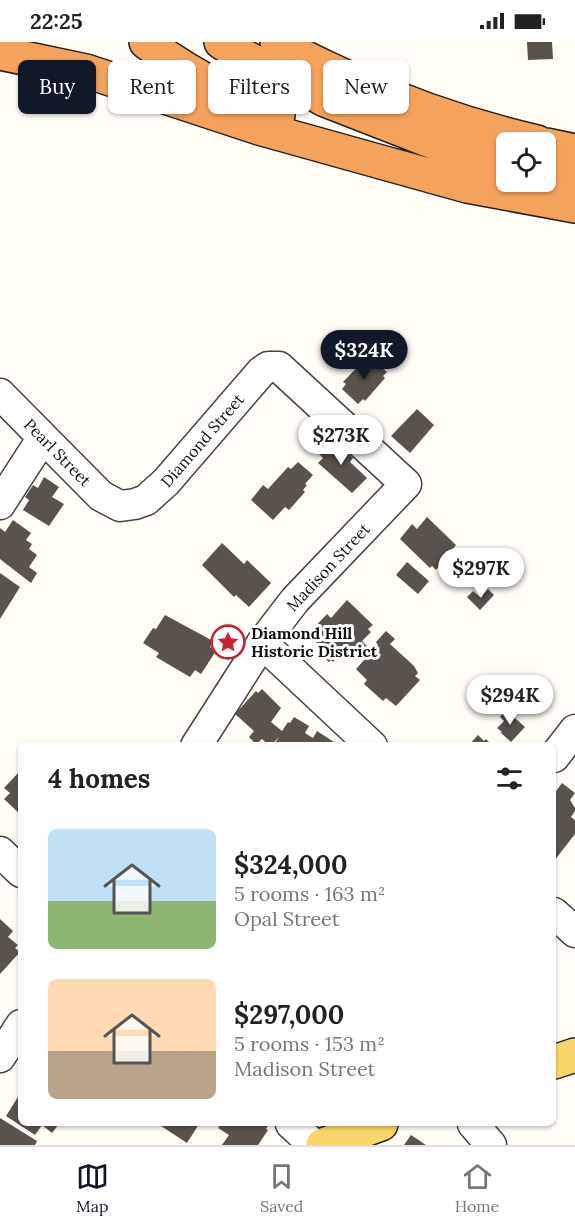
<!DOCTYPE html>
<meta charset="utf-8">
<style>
body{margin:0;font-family:Lora,serif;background:#f2f2f2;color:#222;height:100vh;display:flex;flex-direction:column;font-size:22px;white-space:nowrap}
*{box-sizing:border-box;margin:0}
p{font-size:20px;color:#767676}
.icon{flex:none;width:33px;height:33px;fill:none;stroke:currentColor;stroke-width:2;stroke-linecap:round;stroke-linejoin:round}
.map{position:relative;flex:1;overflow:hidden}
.sheet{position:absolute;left:18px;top:700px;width:538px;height:384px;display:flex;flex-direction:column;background:#fff;border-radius:9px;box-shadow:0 2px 4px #0004}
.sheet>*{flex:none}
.banner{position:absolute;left:18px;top:18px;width:540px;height:54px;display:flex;gap:12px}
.tools{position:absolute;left:496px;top:90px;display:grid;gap:12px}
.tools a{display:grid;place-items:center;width:60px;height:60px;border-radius:9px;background:#fff;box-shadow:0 2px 4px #0004;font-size:30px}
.price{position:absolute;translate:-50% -51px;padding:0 14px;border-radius:21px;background:#fff;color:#222;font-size:20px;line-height:39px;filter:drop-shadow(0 2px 3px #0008)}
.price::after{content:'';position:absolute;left:50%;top:36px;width:18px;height:14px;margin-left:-9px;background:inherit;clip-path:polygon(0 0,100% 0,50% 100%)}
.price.active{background:#111827;color:#fff}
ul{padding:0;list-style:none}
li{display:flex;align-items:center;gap:18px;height:150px;padding:0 30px}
li span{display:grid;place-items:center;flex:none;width:168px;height:120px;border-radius:9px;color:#555}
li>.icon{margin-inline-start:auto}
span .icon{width:72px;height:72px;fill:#fffc;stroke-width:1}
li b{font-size:26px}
h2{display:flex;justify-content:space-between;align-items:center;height:72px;padding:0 30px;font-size:26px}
.tag{padding:0 21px;border-radius:9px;background:#fff;box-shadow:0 2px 4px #0004;font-size:21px;line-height:54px}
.tag.active{background:#111827;color:#fff}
.status{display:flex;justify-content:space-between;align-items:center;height:42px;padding:0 30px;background:#fff;direction:ltr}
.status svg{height:16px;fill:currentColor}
.tabs{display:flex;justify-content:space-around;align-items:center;height:84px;border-top:2px solid #e0e0e0;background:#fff;font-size:16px;color:#767676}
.tabs a{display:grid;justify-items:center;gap:3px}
.tabs .active{color:#111827}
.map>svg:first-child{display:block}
.building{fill:#5a524d}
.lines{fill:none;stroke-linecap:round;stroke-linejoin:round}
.minor-casing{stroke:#444;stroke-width:33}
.major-casing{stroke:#222;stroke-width:36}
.highway-casing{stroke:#222;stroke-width:36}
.minor{stroke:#fff;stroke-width:30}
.major{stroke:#f9d66b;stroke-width:33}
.highway{stroke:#f5a25d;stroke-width:33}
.labels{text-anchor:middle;stroke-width:6;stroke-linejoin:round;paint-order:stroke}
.street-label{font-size:16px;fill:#111;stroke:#fff}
.poi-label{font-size:16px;font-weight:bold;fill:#111;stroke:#fff;text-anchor:start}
</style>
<div class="status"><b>22:25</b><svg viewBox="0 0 49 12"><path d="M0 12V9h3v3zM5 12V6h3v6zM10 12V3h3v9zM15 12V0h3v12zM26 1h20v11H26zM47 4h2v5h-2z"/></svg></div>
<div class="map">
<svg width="575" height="1103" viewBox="0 0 575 1103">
<rect width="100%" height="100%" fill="#fffdf5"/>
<path class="building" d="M 527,0 L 552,0 L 553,17 L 528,18 Z
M 365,317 L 374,326 L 378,322 L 387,330 L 383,334 L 385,336 L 365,359 L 363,357 L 358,362 L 342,347 L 346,342 L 343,340 Z
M 417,367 L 434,383 L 410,411 L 391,394 Z
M 333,397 L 353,416 L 350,420 L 367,436 L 352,451 L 318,421 L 323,416 L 319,412 Z
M 298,420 L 313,433 L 305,442 L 307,443 L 303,448 L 305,450 L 289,468 L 285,465 L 273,478 L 251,458 L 263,443 L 268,447 L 288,425 L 291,427 Z
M 44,435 L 59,445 L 52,455 L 64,462 L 49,484 L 23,468 L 29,458 L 25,455 L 33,443 L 38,446 Z
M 427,475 L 456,503 L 436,528 L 432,524 L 430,526 L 400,497 L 412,482 L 417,487 Z
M 13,478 L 31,491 L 26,498 L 32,502 L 29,507 L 37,513 L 29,525 L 37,531 L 31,541 L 0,517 L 0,486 L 5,490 Z
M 222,501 L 244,522 L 247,518 L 271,541 L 249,565 L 236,553 L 234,555 L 202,523 Z
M 407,520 L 429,539 L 418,552 L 396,533 Z
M 0,531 L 20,545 L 0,577 Z
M 488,547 L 494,553 L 480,568 L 467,555 L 473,549 L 480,555 Z
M 347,558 L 373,583 L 368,587 L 371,590 L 362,599 L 368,605 L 356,618 L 343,609 L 333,620 L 331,618 L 329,620 L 317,609 L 319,603 L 308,592 L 327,572 L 331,576 Z
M 165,573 L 213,599 L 210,605 L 216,609 L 201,632 L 195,628 L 190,635 L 156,615 L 159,611 L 143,601 L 153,586 L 156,587 Z
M 386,589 L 395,597 L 390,602 L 414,624 L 418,631 L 415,634 L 420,638 L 396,664 L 386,656 L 383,659 L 364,642 L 367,638 L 356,627 L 378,603 L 376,600 Z
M 262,647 L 281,666 L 271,680 L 282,689 L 288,680 L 290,681 L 294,675 L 309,684 L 305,691 L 313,696 L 317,689 L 334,700 L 332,704 L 273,704 L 279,695 L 270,704 L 262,697 L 256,702 L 249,695 L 254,689 L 235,672 L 256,649 L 258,651 Z
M 506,668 L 525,685 L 511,700 L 501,691 L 502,690 L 497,686 L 504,679 L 500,675 Z
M 478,693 L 484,699 L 486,697 L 493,704 L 468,704 Z
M 21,728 L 21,773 L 4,757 L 10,751 L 4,746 Z
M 562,741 L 575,751 L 570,758 L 575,766 L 575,769 L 571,775 L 575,778 L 575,792 L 554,819 L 554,752 Z
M 0,877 L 13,889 L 8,895 L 18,903 L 15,906 L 20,910 L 0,932 Z
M 21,1050 L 21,1082 L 59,1082 L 52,1091 L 42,1083 L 35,1093 L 6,1074 Z
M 0,1076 L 37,1099 L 35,1103 L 0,1103 Z
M 158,1082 L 199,1082 L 187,1101 Z
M 221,1082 L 269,1082 L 266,1087 L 268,1088 L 258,1103 L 222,1103 L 229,1093 L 218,1086 Z
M 411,1093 L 426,1103 L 404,1103 Z"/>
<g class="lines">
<defs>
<g id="minor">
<path id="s1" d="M 0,352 L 101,454 L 120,464 L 135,462 L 146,458 L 166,440 L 261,330 L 268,325 L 279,325 L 406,442 L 295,558 L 262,601 L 196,704"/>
<path d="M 0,462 L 42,397"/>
<path d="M 262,601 L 372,704"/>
<path d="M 554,715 L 575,688"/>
<path d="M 0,810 L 21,830"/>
<path d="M 554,871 L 575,890"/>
<path d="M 0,1015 L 21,983"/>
<path d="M 291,1082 L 314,1103"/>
<path d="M 473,1082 L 491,1103"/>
</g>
<path id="major" d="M 554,1020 L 575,1013
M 323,1103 L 381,1082"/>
<path id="highway" d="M 146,0 C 186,30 232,54 278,73
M 221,0 L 240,12 L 325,58 L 443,104 L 507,120
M 277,0 C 299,14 323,24 346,35 C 408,63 471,85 537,100
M 0,11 L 86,29 L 259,86 L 467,144 L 575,164
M 546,103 L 575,109
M 546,130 L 575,136"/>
</defs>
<use href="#minor" class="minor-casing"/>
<use href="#major" class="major-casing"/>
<use href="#highway" class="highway-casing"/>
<use href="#minor" class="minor"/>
<use href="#major" class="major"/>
<use href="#highway" class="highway"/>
</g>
<defs>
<symbol id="sight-ring" viewBox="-11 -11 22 22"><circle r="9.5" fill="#fff" stroke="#c4262e" stroke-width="1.5"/><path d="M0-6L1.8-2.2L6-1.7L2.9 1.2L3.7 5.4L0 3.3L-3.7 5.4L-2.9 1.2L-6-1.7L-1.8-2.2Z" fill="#c4262e"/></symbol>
</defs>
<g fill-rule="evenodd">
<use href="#sight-ring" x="209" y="581" width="38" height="38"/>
</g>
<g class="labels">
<g class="street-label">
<text dy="6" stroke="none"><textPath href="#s1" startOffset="274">Diamond Street</textPath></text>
<text dy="6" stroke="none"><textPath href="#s1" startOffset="82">Pearl Street</textPath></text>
<text transform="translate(328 525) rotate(-47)" y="6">Madison Street</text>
</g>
<g class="poi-label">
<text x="251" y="597">Diamond Hill<tspan x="251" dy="18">Historic District</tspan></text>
</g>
</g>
</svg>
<div class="tools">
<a><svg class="icon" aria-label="locate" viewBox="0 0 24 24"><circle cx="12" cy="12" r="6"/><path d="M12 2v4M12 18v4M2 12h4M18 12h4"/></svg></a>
</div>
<b class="price active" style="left:364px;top:339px">$324K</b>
<b class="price" style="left:341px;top:424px">$273K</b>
<b class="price" style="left:481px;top:557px">$297K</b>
<b class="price" style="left:510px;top:684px">$294K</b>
<div class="banner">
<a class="tag active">Buy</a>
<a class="tag">Rent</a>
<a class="tag">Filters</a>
<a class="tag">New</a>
</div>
<section class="sheet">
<h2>4 homes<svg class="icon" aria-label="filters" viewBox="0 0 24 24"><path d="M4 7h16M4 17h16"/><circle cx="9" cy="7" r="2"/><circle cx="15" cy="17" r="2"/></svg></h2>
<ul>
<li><span style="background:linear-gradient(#bfe0f5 60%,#8fb573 0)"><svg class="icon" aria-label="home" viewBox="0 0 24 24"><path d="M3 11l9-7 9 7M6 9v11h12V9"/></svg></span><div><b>$324,000</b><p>5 rooms · 163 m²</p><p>Opal Street</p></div></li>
<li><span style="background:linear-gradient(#ffd9b3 60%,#b9a48a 0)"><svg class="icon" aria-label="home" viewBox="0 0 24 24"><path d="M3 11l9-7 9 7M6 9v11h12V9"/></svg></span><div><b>$297,000</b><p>5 rooms · 153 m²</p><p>Madison Street</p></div></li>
</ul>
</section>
</div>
<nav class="tabs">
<a class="active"><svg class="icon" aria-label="map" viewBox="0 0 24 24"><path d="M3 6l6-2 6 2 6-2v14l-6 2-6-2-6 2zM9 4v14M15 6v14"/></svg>Map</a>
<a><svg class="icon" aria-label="saved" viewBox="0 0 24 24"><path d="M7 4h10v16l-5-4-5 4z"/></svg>Saved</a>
<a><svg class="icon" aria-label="home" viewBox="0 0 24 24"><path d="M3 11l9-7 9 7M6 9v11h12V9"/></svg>Home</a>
</nav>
